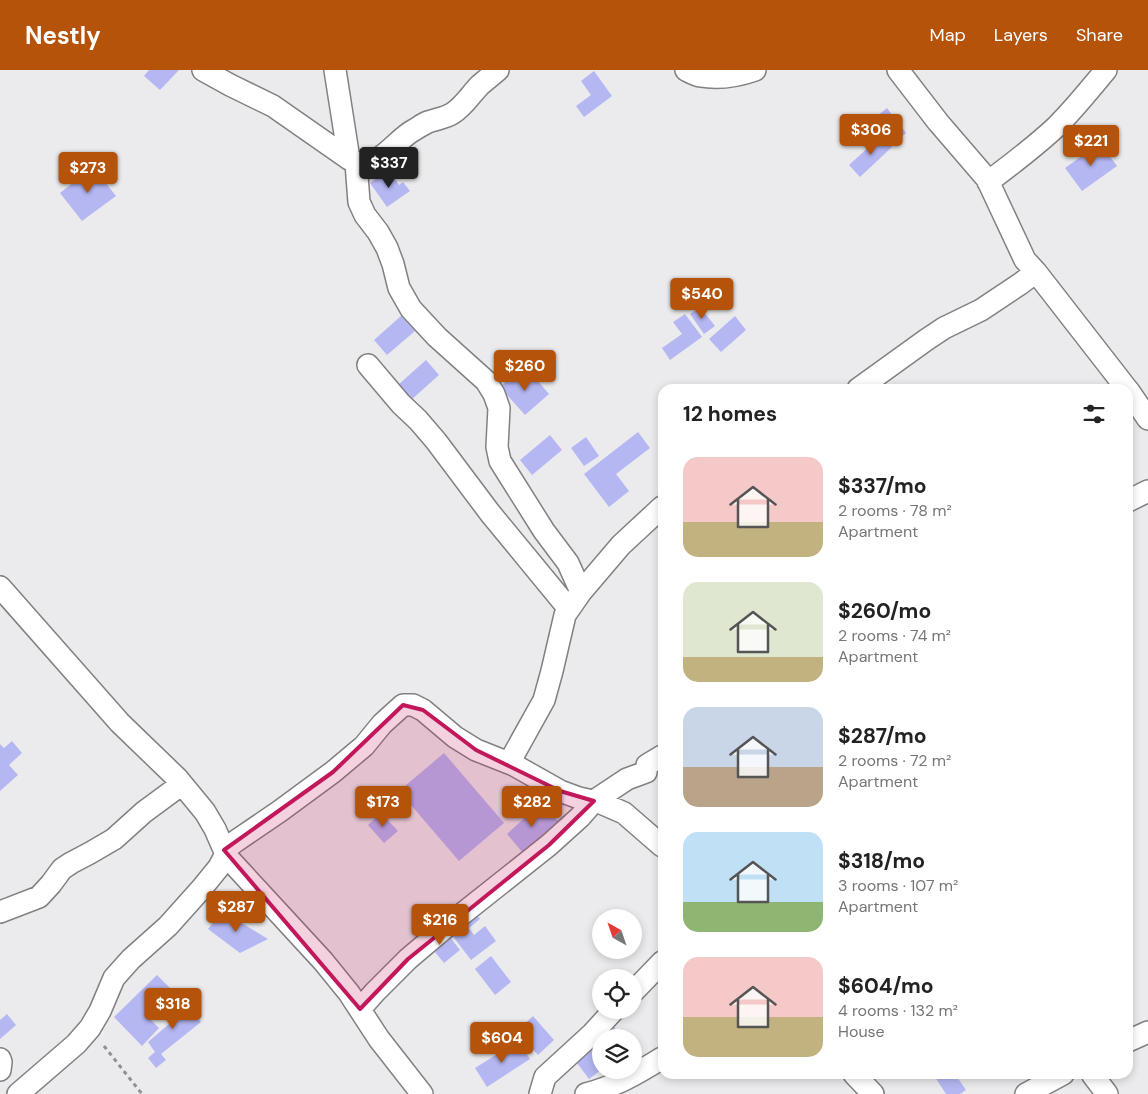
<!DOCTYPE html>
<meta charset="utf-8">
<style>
body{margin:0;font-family:"DM Sans",sans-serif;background:#f2f2f2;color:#222;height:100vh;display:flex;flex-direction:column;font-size:19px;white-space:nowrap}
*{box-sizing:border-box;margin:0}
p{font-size:16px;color:#767676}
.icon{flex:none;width:28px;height:28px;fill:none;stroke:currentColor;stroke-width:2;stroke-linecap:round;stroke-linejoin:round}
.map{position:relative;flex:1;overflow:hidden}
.side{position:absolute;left:658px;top:314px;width:475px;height:695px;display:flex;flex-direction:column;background:#fff;border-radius:15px;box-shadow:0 2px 8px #0003}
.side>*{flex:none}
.needle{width:32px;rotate:320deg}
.tools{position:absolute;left:592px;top:839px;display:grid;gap:10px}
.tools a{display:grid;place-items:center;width:50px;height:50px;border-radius:50%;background:#fff;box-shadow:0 2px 8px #0003;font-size:25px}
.price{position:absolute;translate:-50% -42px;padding:0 11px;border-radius:5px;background:#b45309;color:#fff;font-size:16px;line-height:32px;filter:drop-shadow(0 1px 2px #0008)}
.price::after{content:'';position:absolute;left:50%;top:30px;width:15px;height:11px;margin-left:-8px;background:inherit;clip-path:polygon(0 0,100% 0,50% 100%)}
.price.current{background:#222;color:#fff}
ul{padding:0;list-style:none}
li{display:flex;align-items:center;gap:15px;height:125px;padding:0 25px}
li span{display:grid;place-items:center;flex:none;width:140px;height:100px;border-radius:15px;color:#555}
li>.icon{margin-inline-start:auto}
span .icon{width:60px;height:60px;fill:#fffc;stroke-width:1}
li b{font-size:21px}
h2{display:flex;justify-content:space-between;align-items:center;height:60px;padding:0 25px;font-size:21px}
header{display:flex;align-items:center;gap:30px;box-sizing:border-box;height:70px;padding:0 25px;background:#b45309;color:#fff}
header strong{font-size:24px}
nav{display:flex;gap:28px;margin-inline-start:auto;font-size:18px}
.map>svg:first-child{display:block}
.building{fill:#b5b7f2}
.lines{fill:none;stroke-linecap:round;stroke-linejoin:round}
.minor-casing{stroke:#818183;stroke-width:24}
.path{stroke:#909092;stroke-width:3;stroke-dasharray:4 4;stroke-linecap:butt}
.minor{stroke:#fff;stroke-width:21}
.marked{fill:#c2185b;fill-opacity:0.2;stroke:#c2185b;stroke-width:4;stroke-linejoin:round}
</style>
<header>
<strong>Nestly</strong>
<nav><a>Map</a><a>Layers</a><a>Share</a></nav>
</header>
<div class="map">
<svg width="1148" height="1024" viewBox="0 0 1148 1024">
<rect width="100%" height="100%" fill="#ebebed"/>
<path class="building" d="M 149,0 L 179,0 L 160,20 L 144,6 Z
M 594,1 L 612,26 L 584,47 L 576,36 L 591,25 L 581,11 Z
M 887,38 L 906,63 L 891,75 L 872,50 Z
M 882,65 L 892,77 L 860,107 L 849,95 Z
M 1100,73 L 1117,96 L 1082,121 L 1065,98 Z
M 93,97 L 116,126 L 82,151 L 60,123 Z
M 385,102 L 392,111 L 395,109 L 399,115 L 403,112 L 410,121 L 387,137 L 370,113 Z
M 700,237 L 715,256 L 704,264 L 690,244 Z
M 685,244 L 702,267 L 670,290 L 662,278 L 682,264 L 673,252 Z
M 401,246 L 415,261 L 387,285 L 374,270 Z
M 735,246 L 746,260 L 721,282 L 709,269 Z
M 426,290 L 439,305 L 411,330 L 398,315 Z
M 517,302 L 525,310 L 532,304 L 549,324 L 525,345 L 500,317 Z
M 638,362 L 650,378 L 616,404 L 629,421 L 609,437 L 584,404 Z
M 550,365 L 562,380 L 532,405 L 520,390 Z
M 586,367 L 599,386 L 584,396 L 571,378 Z
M 12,671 L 22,683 L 9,695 L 18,705 L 0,721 L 0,674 L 4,678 Z
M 444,683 L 504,753 L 459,791 L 399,721 Z
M 541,733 L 558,751 L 523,783 L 507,764 Z
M 381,743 L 398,761 L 384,773 L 368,755 Z
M 471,837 L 480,849 L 469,858 L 474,865 L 485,856 L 496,871 L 471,890 L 445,856 Z
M 222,841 L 268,869 L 240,883 L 208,859 Z
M 442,857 L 460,880 L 444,893 L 435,882 L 428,887 L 419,875 Z
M 491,886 L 511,912 L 495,925 L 475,899 Z
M 157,905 L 174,922 L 148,947 L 159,958 L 142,976 L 114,947 Z
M 179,925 L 201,952 L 161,984 L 166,990 L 156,998 L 148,988 L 155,982 L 148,972 L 175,949 L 166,937 Z
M 7,944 L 16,955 L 0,969 L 0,950 Z
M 533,946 L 554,970 L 538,985 L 517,961 Z
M 606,946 L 621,966 L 618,968 L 601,968 L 601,1000 L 589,1009 L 565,977 Z
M 518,971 L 530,989 L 487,1017 L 475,998 Z
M 933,1004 L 955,1004 L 966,1020 L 960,1024 L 946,1024 Z"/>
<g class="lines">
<defs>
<path id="minor" d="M 203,0 L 230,15 L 273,36 L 349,89 C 377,105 393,71 414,60 C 419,57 423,54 428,52 C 436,49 446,48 453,43 C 464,36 471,24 480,15 C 486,10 492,5 498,0
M 335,0 L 349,89
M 686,0 C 690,2 695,5 700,6 C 718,9 738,6 755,0
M 898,0 L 938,52 L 987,109 L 1025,190 L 1036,202 L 1127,319
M 356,93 L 359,132 L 365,145 L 378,162 L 387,178 L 393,194 L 399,218 L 411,239 L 437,267 L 486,311 L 494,324 L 499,338 L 497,377 L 500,391 L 544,461 L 568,493 L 581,522
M 988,112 C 1012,94 1036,76 1057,56 C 1075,38 1090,19 1106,0
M 368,295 L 401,334 L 418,350 L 436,371 L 490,443 L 569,539
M 858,319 L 926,270 L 944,258 L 981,240 L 1020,214 L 1036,202
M 1128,320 L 1148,349
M 1128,431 L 1148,421
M 0,517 L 120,653 L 177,708 L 205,742 L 215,759 L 222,775 L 229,789 L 323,891 L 349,923 L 379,969 L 422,1024
M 509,693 L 544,630 L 552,601 L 565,545 L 581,522 L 621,475 L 662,437
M 224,780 L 236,771 L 280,741 L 333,702 L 364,676 L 382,654 L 403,635 L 413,635 L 423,640 L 455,667 L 476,680 L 514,695 L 560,721 L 579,728 L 601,733 L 624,743 L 662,776
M 0,842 L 39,827 L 51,814 L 62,799 L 71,793 L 90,783 L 114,769 L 144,742 L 182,714
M 634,921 L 662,892
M 360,939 L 375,922 L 408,889 L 447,856 L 549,775 L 580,747 L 594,731 L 627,709 L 646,702 L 647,695 L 662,686
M 1128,971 L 1148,962
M 0,989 L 1,992 L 0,1000
M 854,1004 L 873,1024
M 1092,1004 L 1107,1024
M 18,1024 L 76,974 L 90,958 L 100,941 L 114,908 L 131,889 L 168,856 L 202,818 L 219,797 L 226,784
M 540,1024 L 545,1007 L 592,964 L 614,940
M 586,1024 C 614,1017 638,1003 662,988
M 1026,1024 L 1063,1004"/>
</defs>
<use href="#minor" class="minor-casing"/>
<path class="path" d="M 104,976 L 142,1024"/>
<use href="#minor" class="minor"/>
</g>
<path class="marked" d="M 403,635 L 423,640 L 476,680 L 560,721 L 594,731 L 549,775 L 408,889 L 360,939 L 224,780 L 333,702 Z"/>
</svg>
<div class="tools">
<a><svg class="needle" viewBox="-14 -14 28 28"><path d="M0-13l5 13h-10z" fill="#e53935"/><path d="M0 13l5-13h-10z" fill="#767676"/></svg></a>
<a><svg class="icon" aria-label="locate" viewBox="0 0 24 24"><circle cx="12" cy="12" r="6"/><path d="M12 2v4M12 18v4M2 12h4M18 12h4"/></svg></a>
<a><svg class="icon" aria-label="layers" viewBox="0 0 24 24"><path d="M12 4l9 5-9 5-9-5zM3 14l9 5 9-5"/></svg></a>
</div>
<b class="price" style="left:871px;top:86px">$306</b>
<b class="price" style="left:1091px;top:97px">$221</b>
<b class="price current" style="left:389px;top:119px">$337</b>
<b class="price" style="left:88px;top:124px">$273</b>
<b class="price" style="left:702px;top:250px">$540</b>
<b class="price" style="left:525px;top:322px">$260</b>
<b class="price" style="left:383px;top:758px">$173</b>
<b class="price" style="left:532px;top:758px">$282</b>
<b class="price" style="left:236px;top:863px">$287</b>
<b class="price" style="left:440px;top:876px">$216</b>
<b class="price" style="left:173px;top:960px">$318</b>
<b class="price" style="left:502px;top:994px">$604</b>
<section class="side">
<h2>12 homes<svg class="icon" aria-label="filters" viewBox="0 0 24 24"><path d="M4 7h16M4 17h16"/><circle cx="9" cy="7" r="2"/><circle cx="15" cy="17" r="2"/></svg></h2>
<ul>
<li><span style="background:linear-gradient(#f6c9c9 65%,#c2b280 0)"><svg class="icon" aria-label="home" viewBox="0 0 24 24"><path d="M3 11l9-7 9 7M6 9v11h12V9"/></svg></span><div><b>$337/mo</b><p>2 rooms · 78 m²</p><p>Apartment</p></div></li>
<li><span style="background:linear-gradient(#dfe7d0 75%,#c2b280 0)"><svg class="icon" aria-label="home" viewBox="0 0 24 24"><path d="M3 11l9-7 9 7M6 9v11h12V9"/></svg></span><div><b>$260/mo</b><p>2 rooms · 74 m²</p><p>Apartment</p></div></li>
<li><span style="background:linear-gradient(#c9d6e8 60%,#b9a48a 0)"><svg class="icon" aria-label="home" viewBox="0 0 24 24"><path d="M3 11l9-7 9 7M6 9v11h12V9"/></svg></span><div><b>$287/mo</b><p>2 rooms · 72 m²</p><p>Apartment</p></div></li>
<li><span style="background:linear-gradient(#bfe0f5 70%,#8fb573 0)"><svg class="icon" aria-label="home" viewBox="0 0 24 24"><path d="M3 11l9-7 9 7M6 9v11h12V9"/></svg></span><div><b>$318/mo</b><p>3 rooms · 107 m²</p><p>Apartment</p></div></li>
<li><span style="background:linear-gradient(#f6c9c9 60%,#c2b280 0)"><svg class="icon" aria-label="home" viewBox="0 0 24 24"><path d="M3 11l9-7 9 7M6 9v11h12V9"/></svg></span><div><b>$604/mo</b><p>4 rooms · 132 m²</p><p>House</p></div></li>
</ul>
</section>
</div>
